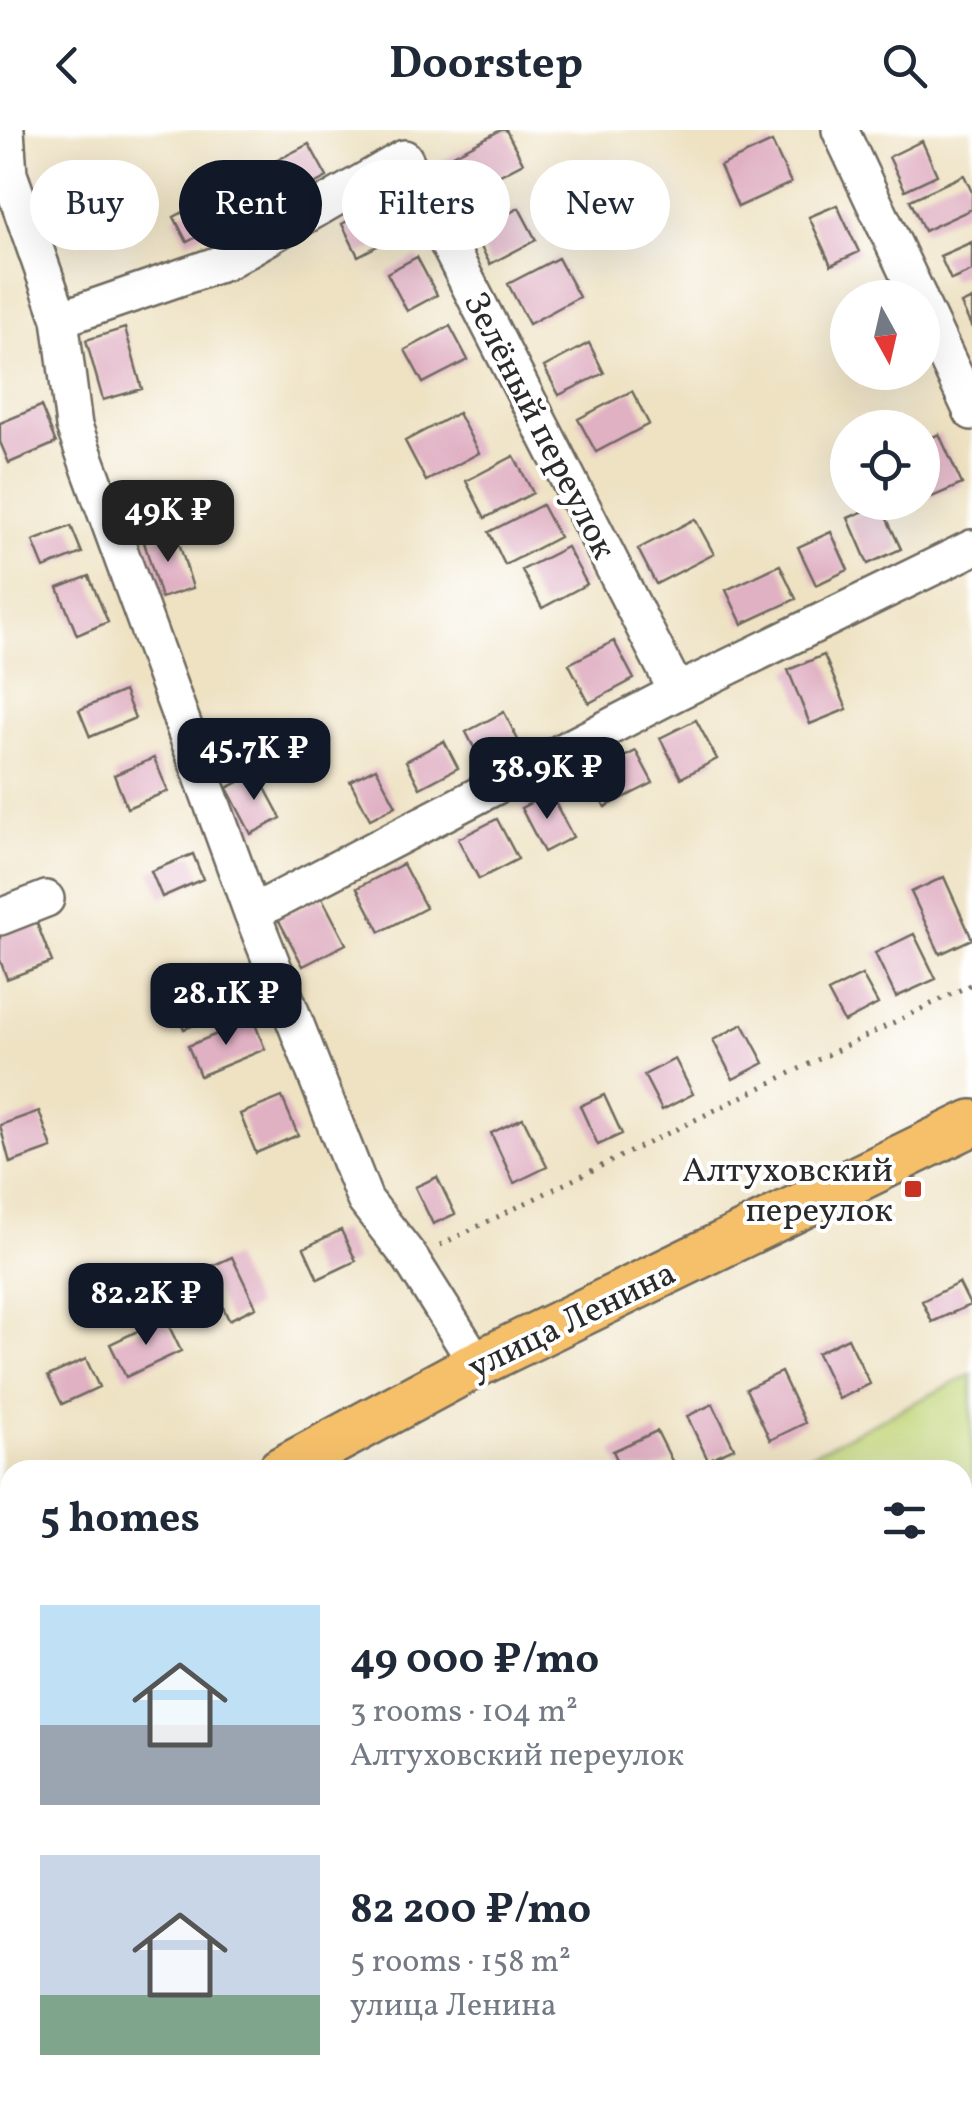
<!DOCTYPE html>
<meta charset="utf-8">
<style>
body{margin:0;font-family:Vollkorn,serif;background:#f2f2f3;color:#1f2937;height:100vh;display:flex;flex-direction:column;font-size:38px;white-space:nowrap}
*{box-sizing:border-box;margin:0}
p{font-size:32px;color:#747a83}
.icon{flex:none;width:55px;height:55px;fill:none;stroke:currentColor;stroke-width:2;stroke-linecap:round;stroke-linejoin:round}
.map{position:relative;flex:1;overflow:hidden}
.details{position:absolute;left:0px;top:1330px;width:972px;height:642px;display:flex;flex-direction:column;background:#fff;border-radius:30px 30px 0 0;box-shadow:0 10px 40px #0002}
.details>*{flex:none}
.banner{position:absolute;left:30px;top:30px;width:912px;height:90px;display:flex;gap:20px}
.needle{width:65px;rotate:172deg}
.buttons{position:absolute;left:830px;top:150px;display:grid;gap:20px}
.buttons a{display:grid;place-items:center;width:110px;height:110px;border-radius:50%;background:#fff;box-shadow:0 10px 40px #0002;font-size:50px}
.price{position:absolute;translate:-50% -85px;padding:0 22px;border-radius:20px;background:#111827;color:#fff;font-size:32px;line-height:65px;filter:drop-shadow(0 2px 5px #0008)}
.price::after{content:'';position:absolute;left:50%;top:60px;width:30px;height:22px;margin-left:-15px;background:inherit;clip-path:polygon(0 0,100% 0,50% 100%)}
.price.active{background:#222;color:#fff}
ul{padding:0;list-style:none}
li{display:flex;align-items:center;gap:30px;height:250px;padding:0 40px}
li span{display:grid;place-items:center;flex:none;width:280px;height:200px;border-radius:0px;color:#555}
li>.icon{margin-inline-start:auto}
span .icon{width:120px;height:120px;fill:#fffc;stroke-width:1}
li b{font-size:42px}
h2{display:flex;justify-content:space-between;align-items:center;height:120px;padding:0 40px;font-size:42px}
.chip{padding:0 35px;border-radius:45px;background:#fff;box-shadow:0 10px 40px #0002;font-size:35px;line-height:90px}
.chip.active{background:#111827;color:#fff}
header{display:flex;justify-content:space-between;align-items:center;height:130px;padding:0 40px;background:#fff;font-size:45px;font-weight:700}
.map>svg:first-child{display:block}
.built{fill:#f7d1c9}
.green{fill:#c1d579;stroke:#768052;stroke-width:2.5}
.building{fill:#e0b0c3}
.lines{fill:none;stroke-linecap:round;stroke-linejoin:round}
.minor-casing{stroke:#6f6b60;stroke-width:40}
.major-casing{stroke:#6f6b60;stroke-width:50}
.path{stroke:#6f6b60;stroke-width:5;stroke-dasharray:2.5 8;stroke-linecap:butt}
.minor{stroke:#fff;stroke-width:35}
.major{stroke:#f6c06b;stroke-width:45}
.poi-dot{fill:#c8321e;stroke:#fff;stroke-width:4}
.labels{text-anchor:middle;stroke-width:8;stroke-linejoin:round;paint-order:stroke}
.street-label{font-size:35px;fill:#2b2b2b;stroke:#fff}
.poi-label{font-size:35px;fill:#2b2b2b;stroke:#fff;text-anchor:end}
</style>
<header><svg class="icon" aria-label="back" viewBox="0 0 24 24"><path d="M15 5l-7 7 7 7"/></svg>Doorstep<svg class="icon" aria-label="search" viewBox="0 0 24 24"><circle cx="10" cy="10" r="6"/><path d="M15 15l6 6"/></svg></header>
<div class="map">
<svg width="972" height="1971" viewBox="0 0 972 1971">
<rect width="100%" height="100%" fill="#fff"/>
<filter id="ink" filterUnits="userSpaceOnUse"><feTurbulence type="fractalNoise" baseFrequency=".01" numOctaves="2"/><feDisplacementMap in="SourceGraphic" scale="20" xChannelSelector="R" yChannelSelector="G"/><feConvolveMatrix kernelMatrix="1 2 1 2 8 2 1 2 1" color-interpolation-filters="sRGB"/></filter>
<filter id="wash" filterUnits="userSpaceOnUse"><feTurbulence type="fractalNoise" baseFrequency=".0048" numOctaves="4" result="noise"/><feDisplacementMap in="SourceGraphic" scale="40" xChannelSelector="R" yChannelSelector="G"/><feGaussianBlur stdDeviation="2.25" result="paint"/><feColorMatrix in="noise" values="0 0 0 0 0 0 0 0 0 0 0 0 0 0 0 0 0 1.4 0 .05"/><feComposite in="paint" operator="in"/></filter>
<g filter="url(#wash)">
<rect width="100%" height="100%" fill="#eee2c3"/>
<path class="built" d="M 972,1414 L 972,1887 L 963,1891 L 962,1418 Z"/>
<path class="green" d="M 972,1244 L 972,1414 L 963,1418 L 962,1340 L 780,1340 Z
M 972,1887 L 972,1971 L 413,1971 L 405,1963 L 962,1962 L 963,1891 Z
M 0,1930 L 10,1938 L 10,1962 L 40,1963 L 51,1971 L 0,1971 Z"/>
<g id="blocks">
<path class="building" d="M 501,0 L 506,0 L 523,33 L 456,68 L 438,33 Z
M 922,11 L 937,45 L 905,60 L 889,27 Z
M 772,12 L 791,53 L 738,77 L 720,36 Z
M 309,14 L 327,47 L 282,71 L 264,37 Z
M 964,45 L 972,62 L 972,79 L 924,101 L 910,70 Z
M 210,68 L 223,93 L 187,112 L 174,87 Z
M 385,71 L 402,103 L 358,126 L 342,94 Z
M 837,75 L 859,122 L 831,135 L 809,87 Z
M 519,78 L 536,110 L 490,134 L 473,102 Z
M 972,112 L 972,141 L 951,150 L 940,126 Z
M 417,127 L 437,165 L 407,181 L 387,143 Z
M 558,128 L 579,167 L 529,194 L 508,154 Z
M 878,156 L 883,168 L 854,168 Z
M 972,169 L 972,198 L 961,174 Z
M 450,196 L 468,230 L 423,253 L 405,220 Z
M 125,198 L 142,259 L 103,270 L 86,210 Z
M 589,213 L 604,243 L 559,265 L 544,237 Z
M 632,261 L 649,294 L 596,322 L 578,289 Z
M 41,276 L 56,313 L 9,333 L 0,312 L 0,293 Z
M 458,283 L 479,323 L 426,351 L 405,311 Z
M 939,304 L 962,354 L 932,367 L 922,348 L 922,312 Z
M 514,326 L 533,363 L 485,388 L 466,351 Z
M 880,374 L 901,419 L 868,434 L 848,388 Z
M 542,375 L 559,407 L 505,435 L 489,402 Z
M 695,389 L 714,424 L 656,454 L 638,419 Z
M 71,396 L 82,423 L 44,438 L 33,411 Z
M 831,402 L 848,440 L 816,455 L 798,417 Z
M 176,403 L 193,458 L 161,468 L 144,412 Z
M 567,417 L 587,454 L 542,478 L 522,440 Z
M 780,435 L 796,469 L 742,494 L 726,460 Z
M 89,446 L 108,492 L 77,505 L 58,458 Z
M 614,511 L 634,549 L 589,573 L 569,534 Z
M 824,525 L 847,579 L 810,594 L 788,540 Z
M 124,561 L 135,588 L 90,607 L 79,580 Z
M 504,582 L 518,610 L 480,629 L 466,602 Z
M 696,590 L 717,629 L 681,648 L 660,608 Z
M 444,611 L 458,638 L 420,658 L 406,631 Z
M 636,621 L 653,653 L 605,677 L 589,645 Z
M 154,628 L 168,661 L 127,678 L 114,645 Z
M 376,638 L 396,676 L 370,689 L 350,651 Z
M 257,643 L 281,688 L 251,704 L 227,658 Z
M 550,663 L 573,707 L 544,722 L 521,678 Z
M 497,689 L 518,729 L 479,749 L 458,709 Z
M 193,724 L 203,749 L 162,767 L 151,741 Z
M 403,734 L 426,778 L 380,802 L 357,758 Z
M 944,747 L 972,809 L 940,824 L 911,762 Z
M 321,766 L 346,814 L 303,836 L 278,789 Z
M 36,791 L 52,832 L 7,849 L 0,830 L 0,805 Z
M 914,804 L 936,849 L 896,867 L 875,823 Z
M 862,845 L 878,874 L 844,892 L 828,862 Z
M 228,846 L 241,876 L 184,899 L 172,869 Z
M 253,889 L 265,919 L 200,946 L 188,916 Z
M 743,894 L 764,933 L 733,949 L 713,910 Z
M 675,929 L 693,964 L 662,980 L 644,945 Z
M 604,965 L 622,1004 L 598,1015 L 580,976 Z
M 282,967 L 298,1005 L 256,1023 L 240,984 Z
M 39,981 L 52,1018 L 10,1033 L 0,995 Z
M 523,988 L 547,1037 L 514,1053 L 491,1003 Z
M 437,1047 L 455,1084 L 433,1094 L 415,1057 Z
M 341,1100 L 356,1131 L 318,1149 L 304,1118 Z
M 232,1127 L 256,1177 L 229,1190 L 205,1139 Z
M 959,1153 L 970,1175 L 932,1192 L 922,1171 Z
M 165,1188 L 181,1221 L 126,1247 L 110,1214 Z
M 848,1208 L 870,1254 L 839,1269 L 817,1223 Z
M 86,1229 L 99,1257 L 62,1274 L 48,1246 Z
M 781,1242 L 805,1293 L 770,1310 L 746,1259 Z
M 713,1274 L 734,1318 L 708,1330 L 687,1286 Z
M 657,1301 L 672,1331 L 653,1340 L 622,1340 L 613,1321 Z
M 972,1602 L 972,1664 L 967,1654 L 962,1657 L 962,1607 Z
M 972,1720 L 972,1785 L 962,1789 L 962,1725 Z"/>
</g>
</g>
<g filter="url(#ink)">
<use href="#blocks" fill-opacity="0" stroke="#6f6b60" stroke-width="2.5"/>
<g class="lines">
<defs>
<path id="minor" d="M 6,0 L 9,44 L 60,189 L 74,296 L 252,783 L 365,1070 L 411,1129 L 477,1234
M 840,0 L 919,168
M 922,176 L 972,282
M 60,189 L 225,132 L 404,28 L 677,562
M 252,783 L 677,562 L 972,418
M 0,787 L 46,769
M 0,1768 L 10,1777
M 240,1962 L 251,1971"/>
<path id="major" d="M 281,1340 L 477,1234 L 972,993
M 0,1498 L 10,1492"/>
</defs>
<use href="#minor" class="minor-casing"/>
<use href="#major" class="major-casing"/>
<path class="path" d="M 440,1115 L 972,854
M 962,1515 L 972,1510
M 962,1600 L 965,1606
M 962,1815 L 972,1810"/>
<use href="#minor" class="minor"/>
<use href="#major" class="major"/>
</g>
</g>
<rect class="poi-dot" x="903" y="1049" width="20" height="20" rx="5"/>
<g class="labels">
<g class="street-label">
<text transform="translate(541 295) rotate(63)" y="12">Зелёный переулок</text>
<text transform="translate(571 1189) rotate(-26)" y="12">улица Ленина</text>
</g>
<g class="poi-label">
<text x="893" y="1051">Алтуховский<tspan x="893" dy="40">переулок</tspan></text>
</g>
</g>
</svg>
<div class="buttons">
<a><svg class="needle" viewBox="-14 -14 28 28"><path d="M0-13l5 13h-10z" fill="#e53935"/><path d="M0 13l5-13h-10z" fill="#747a83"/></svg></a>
<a><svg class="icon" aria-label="locate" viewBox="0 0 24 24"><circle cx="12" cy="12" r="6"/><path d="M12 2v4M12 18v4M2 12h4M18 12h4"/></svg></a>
</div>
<b class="price active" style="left:168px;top:435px">49K ₽</b>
<b class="price" style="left:254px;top:673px">45.7K ₽</b>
<b class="price" style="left:547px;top:692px">38.9K ₽</b>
<b class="price" style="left:226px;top:918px">28.1K ₽</b>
<b class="price" style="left:146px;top:1218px">82.2K ₽</b>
<div class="banner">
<a class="chip">Buy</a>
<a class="chip active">Rent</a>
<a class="chip">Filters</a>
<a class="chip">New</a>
</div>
<section class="details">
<h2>5 homes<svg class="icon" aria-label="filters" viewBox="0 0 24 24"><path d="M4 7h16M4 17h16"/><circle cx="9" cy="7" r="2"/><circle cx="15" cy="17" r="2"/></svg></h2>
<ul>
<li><span style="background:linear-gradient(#bfe0f5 60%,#9aa5b1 0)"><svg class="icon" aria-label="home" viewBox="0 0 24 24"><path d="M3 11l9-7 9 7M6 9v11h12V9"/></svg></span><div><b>49 000 ₽/mo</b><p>3 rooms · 104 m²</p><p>Алтуховский переулок</p></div></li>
<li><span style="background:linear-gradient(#c9d6e8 70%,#7fa58c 0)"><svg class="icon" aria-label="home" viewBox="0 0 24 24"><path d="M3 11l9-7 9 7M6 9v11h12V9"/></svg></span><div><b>82 200 ₽/mo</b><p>5 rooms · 158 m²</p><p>улица Ленина</p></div></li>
</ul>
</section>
</div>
